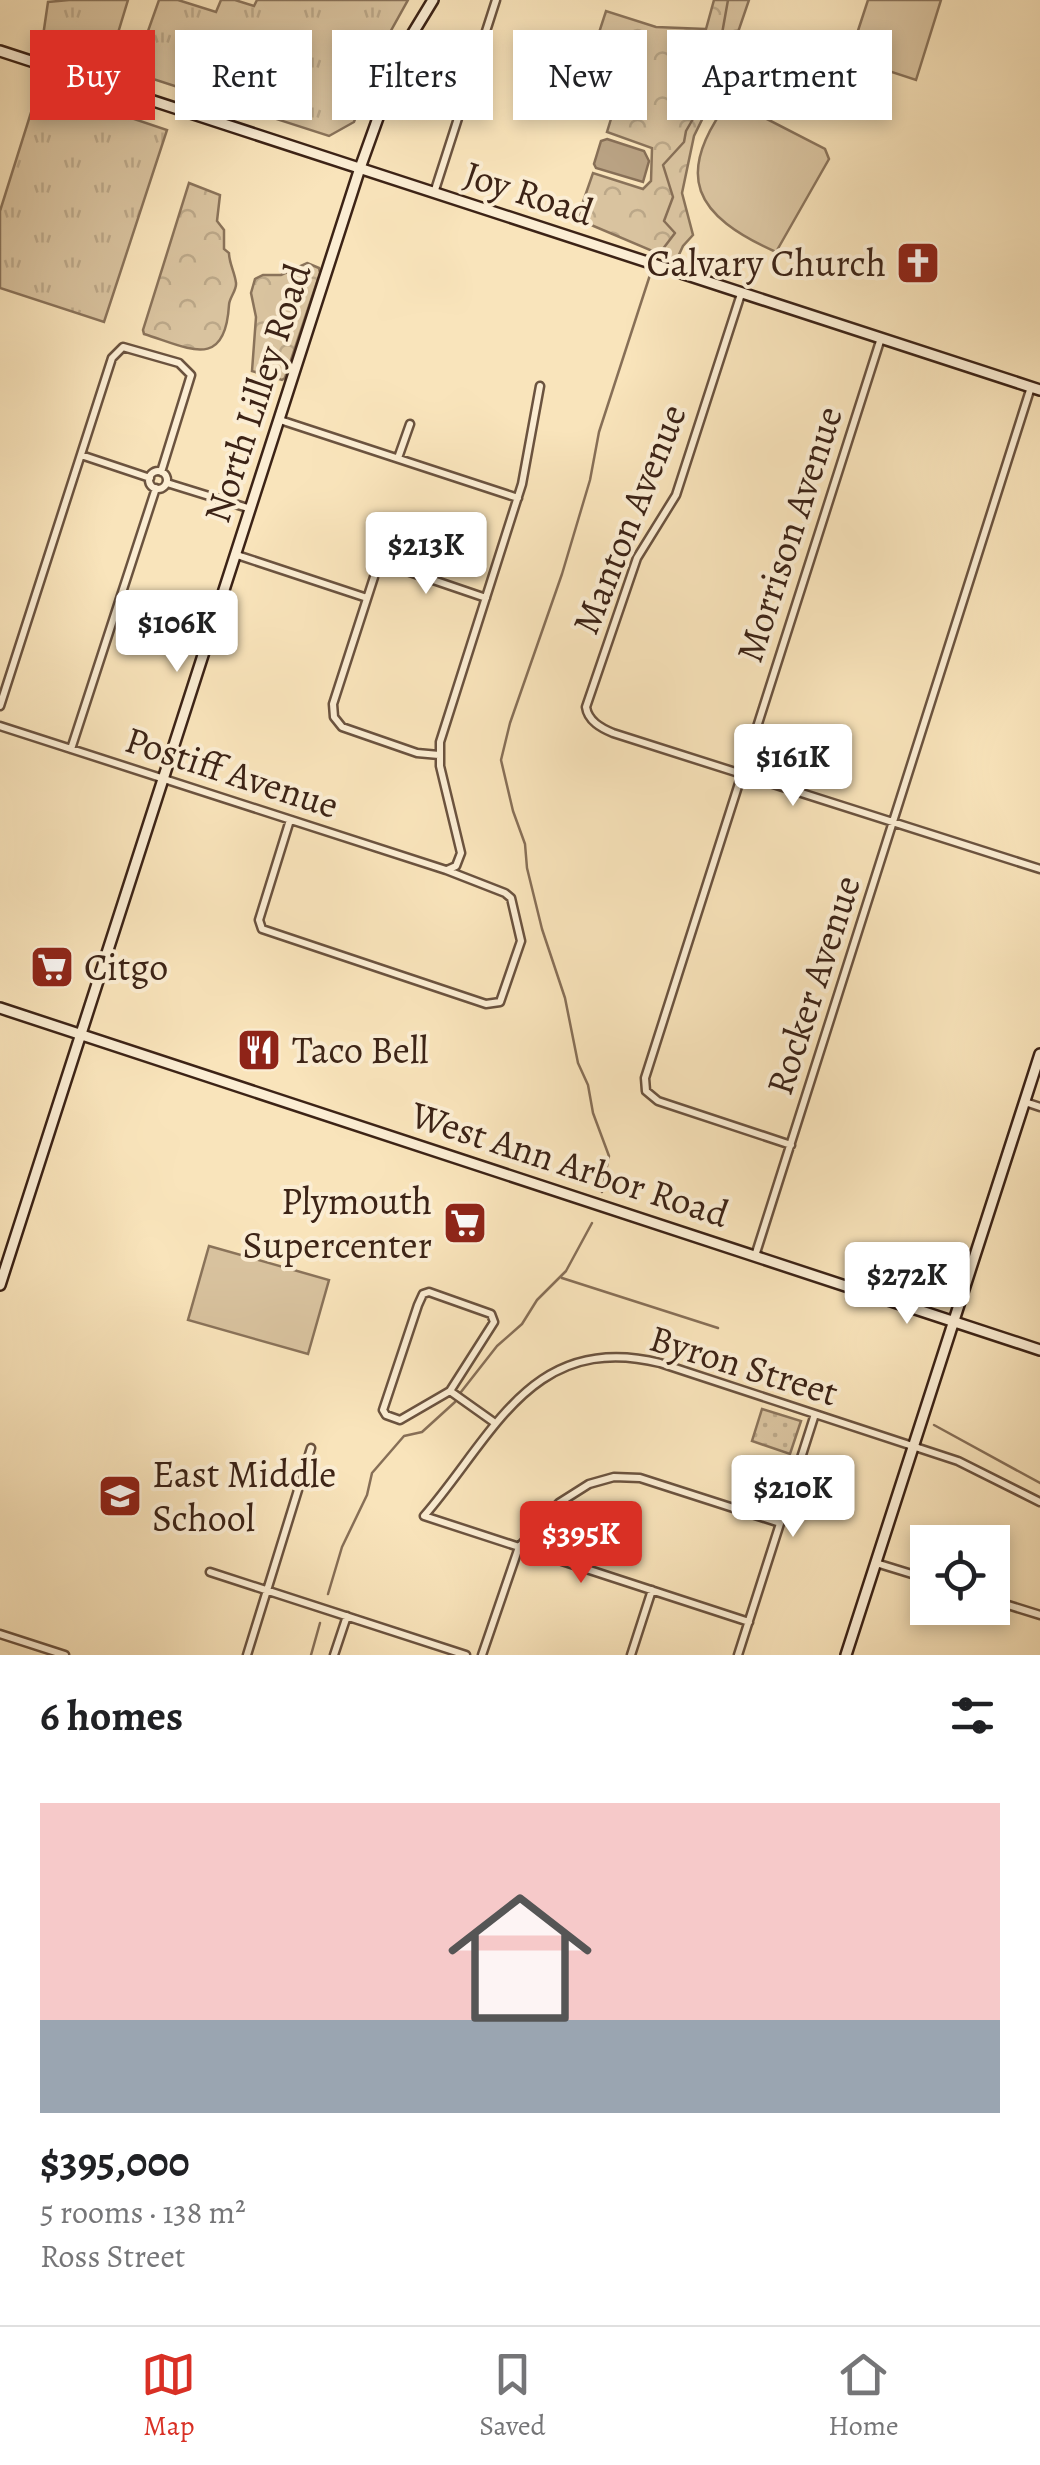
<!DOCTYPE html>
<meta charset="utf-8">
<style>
body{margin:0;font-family:Alegreya,serif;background:#f6f6f6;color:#202124;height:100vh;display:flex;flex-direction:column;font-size:38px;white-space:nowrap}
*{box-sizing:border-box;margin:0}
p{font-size:32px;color:#757577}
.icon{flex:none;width:55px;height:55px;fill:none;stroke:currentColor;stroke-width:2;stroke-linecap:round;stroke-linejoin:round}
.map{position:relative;height:1655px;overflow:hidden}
.panel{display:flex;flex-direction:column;background:#fff;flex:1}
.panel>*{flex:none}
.top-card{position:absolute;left:30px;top:30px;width:980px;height:90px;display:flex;gap:20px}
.buttons{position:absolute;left:910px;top:1525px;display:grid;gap:20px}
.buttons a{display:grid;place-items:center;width:100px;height:100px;border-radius:0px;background:#fff;box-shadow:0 5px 15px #0003;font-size:50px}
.price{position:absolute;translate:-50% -85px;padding:0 22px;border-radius:10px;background:#fff;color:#222;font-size:32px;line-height:65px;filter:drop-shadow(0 2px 5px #0008)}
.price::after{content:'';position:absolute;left:50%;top:60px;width:30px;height:22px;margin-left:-15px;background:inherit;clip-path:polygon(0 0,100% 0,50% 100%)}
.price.active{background:#d93025;color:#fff}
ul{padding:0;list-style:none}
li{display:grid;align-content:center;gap:20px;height:530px;padding:0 40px}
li+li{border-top:2px solid #e0e0e0}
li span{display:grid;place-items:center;height:310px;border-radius:0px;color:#555}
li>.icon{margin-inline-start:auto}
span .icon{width:180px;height:180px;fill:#fffc;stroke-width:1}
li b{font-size:42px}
h2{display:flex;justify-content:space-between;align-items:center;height:120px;padding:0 40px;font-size:42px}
.pill{padding:0 35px;border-radius:0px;background:#fff;box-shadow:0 5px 15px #0003;font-size:35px;line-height:90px}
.pill.active{background:#d93025;color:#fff}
.dock{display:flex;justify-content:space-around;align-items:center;height:140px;border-top:2px solid #e0e0e0;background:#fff;font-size:28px;color:#757577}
.dock a{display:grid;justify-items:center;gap:5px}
.dock .active{color:#d93025}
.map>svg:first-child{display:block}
.grass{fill:url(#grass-tufts);stroke:#8a735a;stroke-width:2.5}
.forest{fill:url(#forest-crowns);stroke:#8a735a;stroke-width:2.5}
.park{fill:url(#park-dots);stroke:#8a735a;stroke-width:2.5}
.pitch{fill:#d9c39f;stroke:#8a735a;stroke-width:2.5}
.water{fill:#b9a283;stroke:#876f57;stroke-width:2.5}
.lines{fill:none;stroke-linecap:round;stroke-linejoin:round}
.stream{stroke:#876f57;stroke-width:2.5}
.street-casing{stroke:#6b533f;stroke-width:11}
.secondary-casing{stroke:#3c2316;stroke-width:14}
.street{stroke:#fbedd3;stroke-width:6}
.secondary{stroke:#fbedd3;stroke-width:9}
.labels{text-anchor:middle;stroke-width:8;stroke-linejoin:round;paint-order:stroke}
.street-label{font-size:38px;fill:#3c2316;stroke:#fbedd3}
.poi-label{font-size:38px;fill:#3c2316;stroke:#fbedd3;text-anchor:start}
</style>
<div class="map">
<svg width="1040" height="1655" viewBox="0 0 1040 1655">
<defs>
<pattern id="grass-tufts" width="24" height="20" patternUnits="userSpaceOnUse" patternTransform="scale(2.5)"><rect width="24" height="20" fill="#d9c39f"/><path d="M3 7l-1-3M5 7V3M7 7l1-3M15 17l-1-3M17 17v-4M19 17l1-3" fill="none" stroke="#bba788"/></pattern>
<pattern id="forest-crowns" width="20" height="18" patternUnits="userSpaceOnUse" patternTransform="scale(2.5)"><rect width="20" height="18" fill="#d9c39f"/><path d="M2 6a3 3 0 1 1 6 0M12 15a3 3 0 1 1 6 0" fill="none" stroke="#bba788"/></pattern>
<pattern id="park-dots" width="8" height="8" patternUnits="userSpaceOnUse" patternTransform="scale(2.5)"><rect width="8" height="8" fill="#d9c39f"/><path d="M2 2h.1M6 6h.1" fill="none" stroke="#bba788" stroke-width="1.8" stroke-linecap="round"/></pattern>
</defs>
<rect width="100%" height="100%" fill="#f9e4bb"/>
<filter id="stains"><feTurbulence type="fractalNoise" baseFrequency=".002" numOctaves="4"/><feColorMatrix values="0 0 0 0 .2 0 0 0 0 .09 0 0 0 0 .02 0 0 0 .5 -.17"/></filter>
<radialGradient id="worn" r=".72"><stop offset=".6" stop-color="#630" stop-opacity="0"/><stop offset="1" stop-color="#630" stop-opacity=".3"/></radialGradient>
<path class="grass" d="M 69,0 L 128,0 L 111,56 L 136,65 L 159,0 L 178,0 L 216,12 L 221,0 L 235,0 L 254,6 L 257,0 L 408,0 L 383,45 L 354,122 L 329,136 L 42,43 L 48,2 Z
M 39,87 L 167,130 L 104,322 L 0,288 L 0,211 Z"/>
<path class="forest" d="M 714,0 L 749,0 L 722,79 L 694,136 L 682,193 L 693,235 L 683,246 L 676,261 L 577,219 L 593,173 L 643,189 L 651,181 L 652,148 L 607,132 L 627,67 L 593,51 L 606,11 L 656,27 L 706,29 Z
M 189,183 L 220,195 L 217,221 L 224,230 L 224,249 L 229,253 C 229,263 235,273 236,283 C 237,290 229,298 229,305 C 225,371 189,348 144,334 L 143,330 Z
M 307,263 L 319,268 L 320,273 L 285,378 L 282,380 L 252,371 L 256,317 L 251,293 L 255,279 L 263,275 L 281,275 Z"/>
<path class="park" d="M 762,1409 L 801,1421 L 790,1454 L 752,1441 Z"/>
<path class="pitch" d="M 868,0 L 941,0 L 916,80 L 849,58 Z
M 801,34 L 827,38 L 823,105 L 815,111 L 750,96 C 751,64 769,40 801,34 Z
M 730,100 L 825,149 L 829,159 L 776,252 C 695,216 672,176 730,100 Z
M 209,1246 L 329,1280 L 308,1354 L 188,1320 Z"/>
<path class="water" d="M 607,139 L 644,151 L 649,161 L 643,182 L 596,168 L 594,164 L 601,141 Z"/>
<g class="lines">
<path class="stream" d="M 602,1192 L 609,1156 L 593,1113 L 588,1085 L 578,1063 L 565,998 L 542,929 L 527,868 L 525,844 L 513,811 L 501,760 L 510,723 L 562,574 L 590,480 L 599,432 L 650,275 L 656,258 L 675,233 L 664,221 L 673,197 L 663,165 L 684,142 L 686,131 L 713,84 L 728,0
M 562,1278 L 718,1328
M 461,1392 L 497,1346 L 522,1324 L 537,1300 L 566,1271 L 592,1223
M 934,1425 L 1040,1483
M 328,1594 L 342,1547 L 367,1495 L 372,1473 L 404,1436 L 422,1432 L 455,1402
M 311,1655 L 320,1623"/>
<defs>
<path id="street" d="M 434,193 L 496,0
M 741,294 L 676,495 L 637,558 L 586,707 C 588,721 601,728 613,733 L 1040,869
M 280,420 L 518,498
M 81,455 L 150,478
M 398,458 L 410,424
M149 480a9 9 0 1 1 18 0a9 9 0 1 1-18 0Z
M 167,483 L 251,509
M 237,555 L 367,598
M 0,706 L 112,358 L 123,347 L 179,363 L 191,375 L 161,472
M 0,726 L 446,870 L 505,893 L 511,898 L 521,941 L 500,1002 L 486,1004 L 262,929 L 259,920 L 290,820
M 71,749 L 156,488
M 439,755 L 417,753 L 342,727 L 334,717 L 333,704 L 375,574 L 384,567 L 395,567 L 486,598
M 447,870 L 456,866 L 461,853 L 440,766 L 440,742 L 522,484 L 540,386
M 1025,1102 L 1040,1107
M 791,1145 L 658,1101 L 646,1091 L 645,1078 L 881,338
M 755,1256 L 1031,387
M 429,1292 L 491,1314 L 494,1322 L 450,1391 L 400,1420 L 386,1415 L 383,1410 L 418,1305 L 423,1294 Z
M 450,1391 L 495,1423
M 876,1563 L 928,1579
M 210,1572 L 466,1655
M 992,1600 L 1040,1615
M 749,1622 L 424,1516 C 493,1437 531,1331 660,1363 L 958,1461 L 1040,1502
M 0,1634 L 65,1655
M 247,1655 L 311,1448
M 334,1655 L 347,1616
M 482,1655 L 519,1547 L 559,1503 L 589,1484 L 614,1477 L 640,1478 L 780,1523
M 631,1655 L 652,1590
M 738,1655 L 815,1414"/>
<path id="secondary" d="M 0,51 L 1040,390
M 0,1008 L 1040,1350
M 0,1285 L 360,168 L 402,51 L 433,0
M 846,1655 L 1040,1054"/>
</defs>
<use href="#street" class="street-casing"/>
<use href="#secondary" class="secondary-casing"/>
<use href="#street" class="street"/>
<use href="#secondary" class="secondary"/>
</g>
<defs>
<symbol id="church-square" viewBox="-11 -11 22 22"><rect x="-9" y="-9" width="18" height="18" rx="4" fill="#8f2418" stroke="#fbedd3"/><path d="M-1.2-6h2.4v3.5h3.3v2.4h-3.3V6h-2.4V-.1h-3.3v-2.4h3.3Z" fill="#fff"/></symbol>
<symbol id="supermarket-square" viewBox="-11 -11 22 22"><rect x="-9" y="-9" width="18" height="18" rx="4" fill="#8f2418" stroke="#fbedd3"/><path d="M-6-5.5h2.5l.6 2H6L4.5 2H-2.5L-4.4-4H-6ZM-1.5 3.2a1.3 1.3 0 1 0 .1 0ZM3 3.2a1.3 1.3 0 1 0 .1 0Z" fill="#fff"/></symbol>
<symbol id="restaurant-square" viewBox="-11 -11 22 22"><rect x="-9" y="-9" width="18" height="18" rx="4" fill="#8f2418" stroke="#fbedd3"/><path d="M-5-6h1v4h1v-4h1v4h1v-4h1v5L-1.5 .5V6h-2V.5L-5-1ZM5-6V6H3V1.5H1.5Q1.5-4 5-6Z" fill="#fff"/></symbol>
<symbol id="school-square" viewBox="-11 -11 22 22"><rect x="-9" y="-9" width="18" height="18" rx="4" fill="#8f2418" stroke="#fbedd3"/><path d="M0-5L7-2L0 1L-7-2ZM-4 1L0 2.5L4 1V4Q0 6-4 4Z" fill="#fff"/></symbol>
</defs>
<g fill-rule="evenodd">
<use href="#church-square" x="893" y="238" width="50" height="50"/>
<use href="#supermarket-square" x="27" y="942" width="50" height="50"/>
<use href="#restaurant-square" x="234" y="1025" width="50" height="50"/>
<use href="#supermarket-square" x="440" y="1198" width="50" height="50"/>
<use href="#school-square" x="95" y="1471" width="50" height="50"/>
</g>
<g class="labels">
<g class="street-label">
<text transform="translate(529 193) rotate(18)" y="13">Joy Road</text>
<text transform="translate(257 393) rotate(-72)" y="13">North Lilley Road</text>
<text transform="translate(629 519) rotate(-68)" y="13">Manton Avenue</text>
<text transform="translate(789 534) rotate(-72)" y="13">Morrison Avenue</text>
<text transform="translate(232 772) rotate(18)" y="13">Postiff Avenue</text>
<text transform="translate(813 985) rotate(-72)" y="13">Rocker Avenue</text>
<text transform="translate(570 1164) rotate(18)" y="13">West Ann Arbor Road</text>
<text transform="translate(744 1365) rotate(17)" y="13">Byron Street</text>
</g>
<g class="poi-label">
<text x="886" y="276" text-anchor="end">Calvary Church</text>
<text x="84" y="980">Citgo</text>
<text x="292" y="1063">Taco Bell</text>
<text x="432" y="1214" text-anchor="end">Plymouth<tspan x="432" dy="44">Supercenter</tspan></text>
<text x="152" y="1487">East Middle<tspan x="152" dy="44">School</tspan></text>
</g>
</g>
<rect width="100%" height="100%" filter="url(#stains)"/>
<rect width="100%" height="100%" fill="url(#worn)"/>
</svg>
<div class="buttons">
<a><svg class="icon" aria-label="locate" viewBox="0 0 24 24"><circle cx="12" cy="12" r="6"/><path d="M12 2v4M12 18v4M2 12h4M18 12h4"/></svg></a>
</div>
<b class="price" style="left:426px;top:597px">$213K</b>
<b class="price" style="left:177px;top:675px">$106K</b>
<b class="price" style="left:793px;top:809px">$161K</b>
<b class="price" style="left:907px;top:1327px">$272K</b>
<b class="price" style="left:793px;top:1540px">$210K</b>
<b class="price active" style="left:581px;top:1586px">$395K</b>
<div class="top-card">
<a class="pill active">Buy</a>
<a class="pill">Rent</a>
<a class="pill">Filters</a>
<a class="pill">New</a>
<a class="pill">Apartment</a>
</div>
</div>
<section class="panel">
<h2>6 homes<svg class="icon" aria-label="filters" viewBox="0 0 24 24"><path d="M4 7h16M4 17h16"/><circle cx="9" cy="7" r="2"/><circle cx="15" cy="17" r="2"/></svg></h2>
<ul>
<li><span style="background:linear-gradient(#f6c9c9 70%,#9aa5b1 0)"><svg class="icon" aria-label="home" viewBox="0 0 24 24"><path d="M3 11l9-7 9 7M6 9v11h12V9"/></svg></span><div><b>$395,000</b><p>5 rooms · 138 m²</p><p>Ross Street</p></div></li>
</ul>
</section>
<nav class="dock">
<a class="active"><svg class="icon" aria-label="map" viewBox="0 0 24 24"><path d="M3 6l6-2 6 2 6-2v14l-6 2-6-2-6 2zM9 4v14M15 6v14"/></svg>Map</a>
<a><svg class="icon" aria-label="saved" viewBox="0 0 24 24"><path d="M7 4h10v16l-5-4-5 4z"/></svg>Saved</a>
<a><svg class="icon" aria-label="home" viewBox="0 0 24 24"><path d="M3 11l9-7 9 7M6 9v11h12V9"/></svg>Home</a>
</nav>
